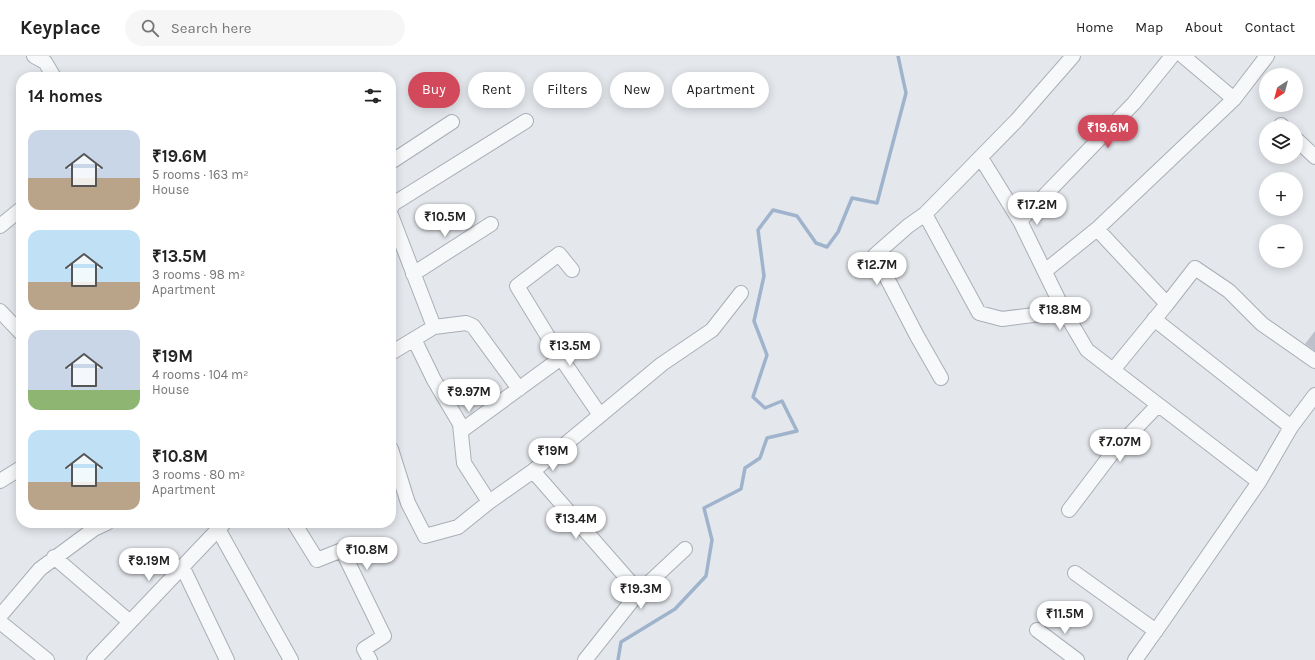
<!DOCTYPE html>
<meta charset="utf-8">
<style>
body{margin:0;font-family:Karla,sans-serif;background:#f6f6f6;color:#222;height:100vh;display:flex;flex-direction:column;font-size:15px;white-space:nowrap}
*{box-sizing:border-box;margin:0}
p{font-size:13px;color:#767676}
.icon{flex:none;width:22px;height:22px;fill:none;stroke:currentColor;stroke-width:2;stroke-linecap:round;stroke-linejoin:round}
.map{position:relative;flex:1;overflow:hidden}
.side{position:absolute;left:16px;top:16px;width:380px;height:456px;display:flex;flex-direction:column;background:#fff;border-radius:16px;box-shadow:0 2px 10px #0003}
.side>*{flex:none}
.guide{position:absolute;left:408px;top:16px;width:380px;height:36px;display:flex;gap:8px}
.needle{width:26px;rotate:216deg}
.tools{position:absolute;left:1259px;top:12px;display:grid;gap:8px}
.tools a{display:grid;place-items:center;width:44px;height:44px;border-radius:50%;background:#fff;box-shadow:0 2px 10px #0003;font-size:20px}
.price{position:absolute;translate:-50% -34px;padding:0 9px;border-radius:14px;background:#fff;color:#222;font-size:13px;line-height:26px;filter:drop-shadow(0 1px 2px #0008)}
.price::after{content:'';position:absolute;left:50%;top:24px;width:12px;height:9px;margin-left:-6px;background:inherit;clip-path:polygon(0 0,100% 0,50% 100%)}
.price.active{background:#d1495b;color:#fff}
ul{padding:0;list-style:none}
li{display:flex;align-items:center;gap:12px;height:100px;padding:0 12px}
li span{display:grid;place-items:center;flex:none;width:112px;height:80px;border-radius:12px;color:#555}
li>.icon{margin-inline-start:auto}
span .icon{width:48px;height:48px;fill:#fffc;stroke-width:1}
li b{font-size:17px}
h2{display:flex;justify-content:space-between;align-items:center;height:48px;padding:0 12px;font-size:17px}
.tag{padding:0 14px;border-radius:18px;background:#fff;box-shadow:0 2px 10px #0003;font-size:14px;line-height:36px}
.tag.active{background:#d1495b;color:#fff}
header{display:flex;align-items:center;gap:24px;box-sizing:border-box;height:56px;padding:0 20px;background:#fff;border-bottom:1px solid #e0e0e0}
header strong{font-size:19px}
nav{display:flex;gap:22px;margin-inline-start:auto;font-size:14px}
.search{width:280px;height:36px;background:#f6f6f6;display:flex;align-items:center;gap:10px;box-sizing:border-box;padding:0 14px;border-radius:22px;color:#767676;font-size:15px}
.map>svg:first-child{display:block}
.lines{fill:none;stroke-linecap:round;stroke-linejoin:round}
.stream{stroke:#9fb4cc;stroke-width:3.5}
.building{fill:#bbc0ca}
.minor-casing{stroke:#a9aeb7;stroke-width:16}
.minor{stroke:#f7f8fa;stroke-width:14}
</style>
<header>
<strong>Keyplace</strong>
<div class="search"><svg class="icon" aria-label="search" viewBox="0 0 24 24"><circle cx="10" cy="10" r="6"/><path d="M15 15l6 6"/></svg>Search here</div>
<nav><a>Home</a><a>Map</a><a>About</a><a>Contact</a></nav>
</header>
<div class="map">
<svg width="1315" height="604" viewBox="0 0 1315 604">
<rect width="100%" height="100%" fill="#e4e7ec"/>
<g class="lines">
<path class="stream" d="M 618,604 L 621,586 L 675,553 L 706,520 L 712,484 L 704,452 L 741,433 L 745,412 L 760,402 L 767,382 L 797,375 L 782,345 L 765,352 L 753,341 L 767,299 L 754,265 L 764,220 L 758,174 L 773,154 L 797,160 L 816,187 L 827,191 L 838,176 L 852,142 L 877,147 L 906,37 L 898,0"/>
</g>
<path class="building" d="M 1315,275 L 1315,295 L 1305,288 Z"/>
<g class="lines">
<defs>
<path id="minor" d="M 34,0 L 45,6 L 54,21
M 1073,0 L 1017,64 L 925,158 L 979,257 L 1002,263 L 1064,255 L 1087,294 L 1259,426 L 1162,566 L 1135,604
M 1183,0 L 1234,43 L 1267,0
M 1281,69 L 1283,71
M 1296,83 L 1315,101
M 981,102 L 1020,165 L 1064,255
M 391,106 L 452,66
M 391,152 L 393,148 L 526,65
M 925,158 L 908,170 L 875,199 L 917,280 L 941,322
M 391,159 L 434,271 L 391,297
M 1020,165 L 1134,47 L 1172,0
M 0,170 L 21,153
M 1097,173 L 1234,43
M 1045,215 L 1097,173 L 1167,248 L 1113,314
M 413,218 L 491,168
M 1167,248 L 1195,212 L 1229,235 L 1262,268 L 1315,305
M 0,255 L 21,277
M 1154,263 L 1291,371
M 434,271 L 466,267 L 473,270 L 519,333
M 414,283 L 434,324 L 460,368 L 464,407 L 489,446
M 561,302 L 600,359
M 461,375 L 561,302 L 517,230 L 559,198 L 572,214
M 391,393 L 408,447 L 425,480 L 458,471 L 489,446 L 533,415 L 662,308 L 712,274 L 741,237
M 533,415 L 639,536
M 0,425 L 21,412
M 1259,426 L 1291,371 L 1315,339
M 1069,454 L 1113,396 L 1158,349
M 294,467 L 317,504 L 342,494 L 384,580 L 364,593 L 370,604
M 218,473 L 291,604
M 54,501 L 130,566
M 182,510 L 227,604
M 1075,517 L 1156,575
M 0,560 L 40,513 L 94,473 L 107,467
M 0,566 L 47,604
M 1037,574 L 1077,604
M 94,604 L 224,467
M 585,604 L 639,536 L 685,493"/>
</defs>
<use href="#minor" class="minor-casing"/>
<use href="#minor" class="minor"/>
</g>
</svg>
<div class="tools">
<a><svg class="needle" viewBox="-14 -14 28 28"><path d="M0-13l5 13h-10z" fill="#e53935"/><path d="M0 13l5-13h-10z" fill="#767676"/></svg></a>
<a><svg class="icon" aria-label="layers" viewBox="0 0 24 24"><path d="M12 4l9 5-9 5-9-5zM3 14l9 5 9-5"/></svg></a>
<a>+</a>
<a>−</a>
</div>
<b class="price active" style="left:1108px;top:93px">₹19.6M</b>
<b class="price" style="left:1037px;top:170px">₹17.2M</b>
<b class="price" style="left:445px;top:182px">₹10.5M</b>
<b class="price" style="left:877px;top:230px">₹12.7M</b>
<b class="price" style="left:1060px;top:275px">₹18.8M</b>
<b class="price" style="left:570px;top:311px">₹13.5M</b>
<b class="price" style="left:469px;top:357px">₹9.97M</b>
<b class="price" style="left:1120px;top:407px">₹7.07M</b>
<b class="price" style="left:553px;top:416px">₹19M</b>
<b class="price" style="left:576px;top:484px">₹13.4M</b>
<b class="price" style="left:367px;top:515px">₹10.8M</b>
<b class="price" style="left:149px;top:526px">₹9.19M</b>
<b class="price" style="left:641px;top:554px">₹19.3M</b>
<b class="price" style="left:1065px;top:579px">₹11.5M</b>
<div class="guide">
<a class="tag active">Buy</a>
<a class="tag">Rent</a>
<a class="tag">Filters</a>
<a class="tag">New</a>
<a class="tag">Apartment</a>
</div>
<section class="side">
<h2>14 homes<svg class="icon" aria-label="filters" viewBox="0 0 24 24"><path d="M4 7h16M4 17h16"/><circle cx="9" cy="7" r="2"/><circle cx="15" cy="17" r="2"/></svg></h2>
<ul>
<li><span style="background:linear-gradient(#c9d6e8 60%,#b9a48a 0)"><svg class="icon" aria-label="home" viewBox="0 0 24 24"><path d="M3 11l9-7 9 7M6 9v11h12V9"/></svg></span><div><b>₹19.6M</b><p>5 rooms · 163 m²</p><p>House</p></div></li>
<li><span style="background:linear-gradient(#bfe0f5 65%,#b9a48a 0)"><svg class="icon" aria-label="home" viewBox="0 0 24 24"><path d="M3 11l9-7 9 7M6 9v11h12V9"/></svg></span><div><b>₹13.5M</b><p>3 rooms · 98 m²</p><p>Apartment</p></div></li>
<li><span style="background:linear-gradient(#c9d6e8 75%,#8fb573 0)"><svg class="icon" aria-label="home" viewBox="0 0 24 24"><path d="M3 11l9-7 9 7M6 9v11h12V9"/></svg></span><div><b>₹19M</b><p>4 rooms · 104 m²</p><p>House</p></div></li>
<li><span style="background:linear-gradient(#bfe0f5 65%,#b9a48a 0)"><svg class="icon" aria-label="home" viewBox="0 0 24 24"><path d="M3 11l9-7 9 7M6 9v11h12V9"/></svg></span><div><b>₹10.8M</b><p>3 rooms · 80 m²</p><p>Apartment</p></div></li>
</ul>
</section>
</div>
